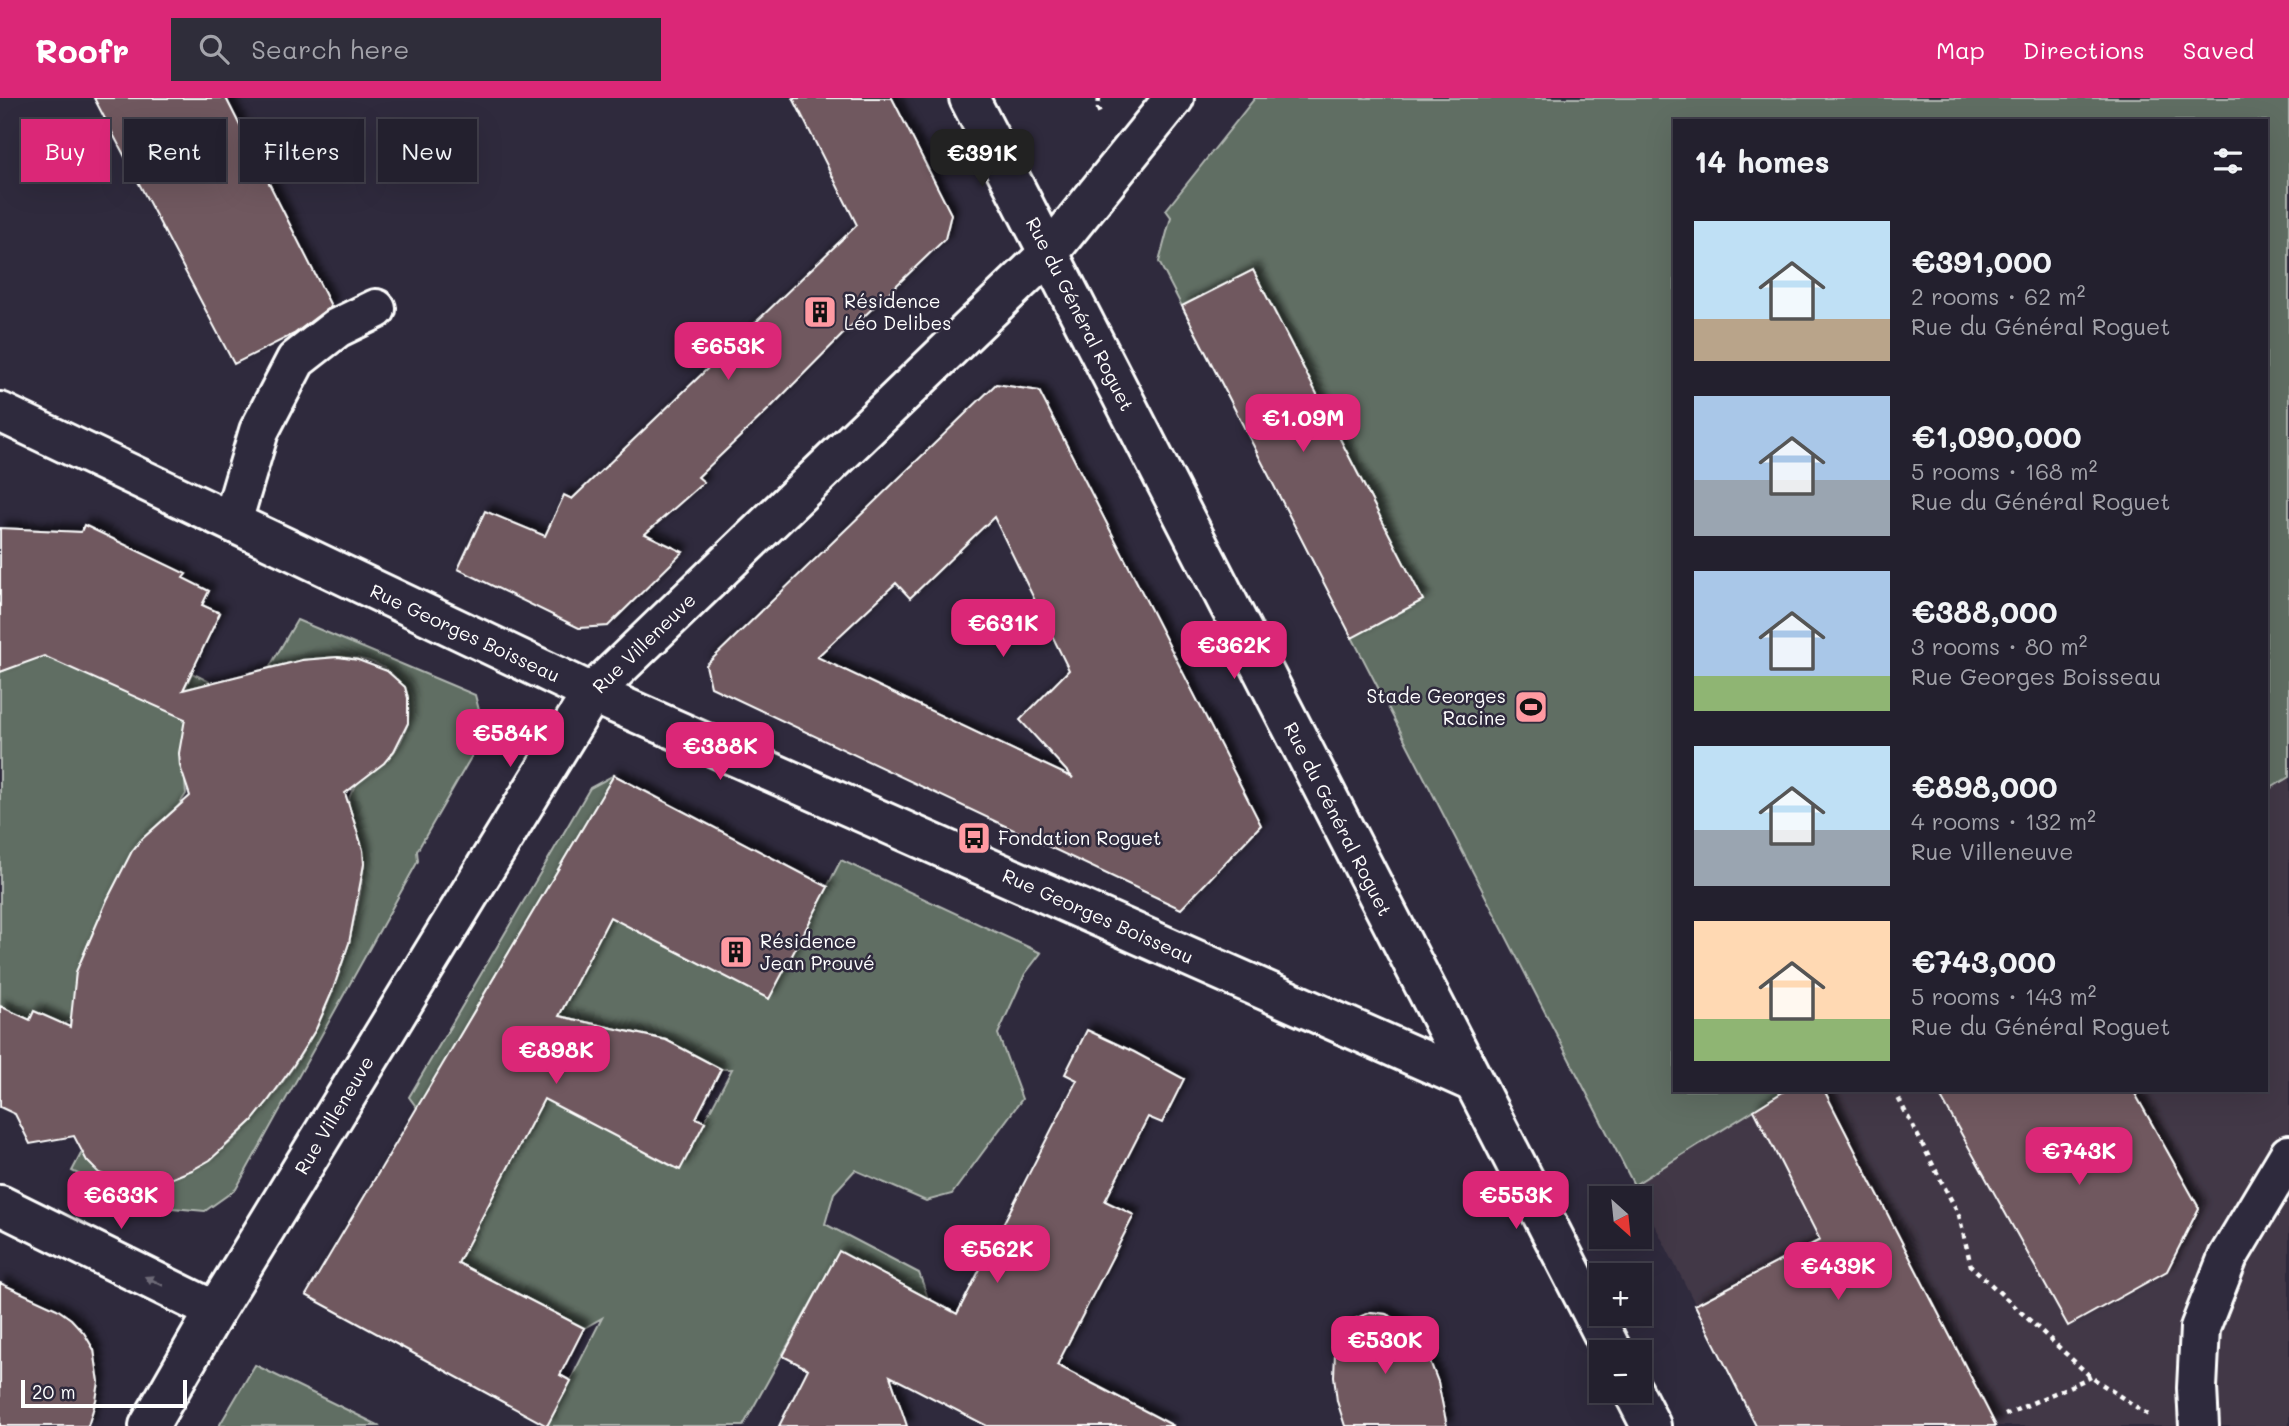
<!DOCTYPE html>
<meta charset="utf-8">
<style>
body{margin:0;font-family:Mali,sans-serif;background:#2f2d3a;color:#f1f3f6;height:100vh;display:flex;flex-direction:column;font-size:26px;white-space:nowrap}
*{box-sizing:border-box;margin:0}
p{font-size:23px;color:#a3a3aa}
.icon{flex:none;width:38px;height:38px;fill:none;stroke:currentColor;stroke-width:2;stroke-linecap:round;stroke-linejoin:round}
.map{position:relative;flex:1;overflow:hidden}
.details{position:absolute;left:1673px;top:21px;width:595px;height:973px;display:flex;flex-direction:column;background:#23202e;border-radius:0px;box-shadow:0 7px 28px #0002,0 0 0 2px #403e4a}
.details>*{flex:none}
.banner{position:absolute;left:21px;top:21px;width:665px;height:63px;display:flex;gap:14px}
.needle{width:46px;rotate:153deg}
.controls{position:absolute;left:1589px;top:1088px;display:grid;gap:14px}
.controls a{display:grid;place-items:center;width:63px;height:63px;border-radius:0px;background:#23202e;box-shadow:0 7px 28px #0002,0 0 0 2px #403e4a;font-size:35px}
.scale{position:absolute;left:21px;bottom:18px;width:166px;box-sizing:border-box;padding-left:7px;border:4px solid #fff;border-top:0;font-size:19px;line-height:24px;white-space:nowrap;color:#fff;-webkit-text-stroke:5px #2f2a3d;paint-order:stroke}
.price{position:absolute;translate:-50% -60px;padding:0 16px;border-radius:14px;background:#db2777;color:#fff;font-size:23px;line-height:46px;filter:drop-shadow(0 2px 4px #0008)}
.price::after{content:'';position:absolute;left:50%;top:42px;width:21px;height:16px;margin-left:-10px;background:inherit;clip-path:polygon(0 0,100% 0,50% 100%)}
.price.on{background:#222;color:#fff}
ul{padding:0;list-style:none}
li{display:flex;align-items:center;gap:21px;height:175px;padding:0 21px}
li span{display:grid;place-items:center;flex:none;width:196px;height:140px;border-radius:0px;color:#555}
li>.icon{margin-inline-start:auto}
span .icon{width:84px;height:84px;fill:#fffc;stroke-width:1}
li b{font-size:30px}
h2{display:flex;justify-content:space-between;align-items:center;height:84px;padding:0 21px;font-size:30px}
.pill{padding:0 24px;border-radius:0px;background:#23202e;box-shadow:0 7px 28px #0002,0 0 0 2px #403e4a;font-size:24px;line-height:63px}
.pill.on{background:#db2777;color:#fff}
header{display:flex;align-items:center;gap:42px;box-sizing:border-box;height:98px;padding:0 35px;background:#db2777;color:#fff}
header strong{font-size:33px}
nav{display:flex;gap:38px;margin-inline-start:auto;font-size:24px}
.search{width:490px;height:63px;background:#2f2d3a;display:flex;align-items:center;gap:18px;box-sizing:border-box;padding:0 24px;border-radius:0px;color:#a3a3aa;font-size:26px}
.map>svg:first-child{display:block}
.built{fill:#423847}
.green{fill:#606e63;stroke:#b0b6b1;stroke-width:2}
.building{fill:#6f595e;stroke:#fff;stroke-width:2;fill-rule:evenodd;filter:url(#shadow)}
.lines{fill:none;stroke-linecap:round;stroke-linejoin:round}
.minor-casing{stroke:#fff;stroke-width:44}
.major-casing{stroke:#fff;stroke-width:44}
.path{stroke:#fff;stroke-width:4.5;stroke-dasharray:5 5;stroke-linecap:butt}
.minor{stroke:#2f2a3d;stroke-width:38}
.major{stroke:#2f2a3d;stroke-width:38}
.oneway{fill:#6d6a77}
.labels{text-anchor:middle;stroke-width:5;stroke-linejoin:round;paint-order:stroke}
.poi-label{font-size:19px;fill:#fff;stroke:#2f2a3d;text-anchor:start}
.street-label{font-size:19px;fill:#fff;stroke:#2f2a3d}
</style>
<header>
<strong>Roofr</strong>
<div class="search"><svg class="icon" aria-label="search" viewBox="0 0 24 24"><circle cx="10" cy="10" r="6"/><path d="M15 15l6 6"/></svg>Search here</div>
<nav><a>Map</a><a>Directions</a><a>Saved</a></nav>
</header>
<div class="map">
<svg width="2289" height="1328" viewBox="0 0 2289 1328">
<defs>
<filter id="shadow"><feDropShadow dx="6" dy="-6" stdDeviation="3.5" flood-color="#0009"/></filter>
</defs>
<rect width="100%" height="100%" fill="#2f2a3d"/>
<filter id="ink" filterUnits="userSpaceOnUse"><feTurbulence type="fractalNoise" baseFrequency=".0143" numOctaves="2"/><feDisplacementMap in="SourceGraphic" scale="14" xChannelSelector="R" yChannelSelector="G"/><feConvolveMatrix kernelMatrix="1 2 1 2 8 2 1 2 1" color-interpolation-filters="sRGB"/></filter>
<g filter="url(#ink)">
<path class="built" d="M 2289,679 L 2289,1328 L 1758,1328 L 1634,1087 L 1786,992 L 2266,992 L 2266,693 Z"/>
<path class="green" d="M 1255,0 L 2289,0 L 2289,679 L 2266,693 L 2266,23 L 1675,23 L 1675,992 L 1786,992 L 1634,1087 L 1159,164 L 1171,119 L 1166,112 Z
M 297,522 L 475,597 L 485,635 L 417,753 L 418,763 L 236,1091 L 205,1113 L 161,1109 L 151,1111 L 72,1073 L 82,1054 C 97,1082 125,1089 155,1084 C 174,1080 192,1073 208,1062 C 259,1028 312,949 333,893 C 348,853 359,812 364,769 C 366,745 348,723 349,703 C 351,680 383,670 395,653 C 430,602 395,557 338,559 C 315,560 292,567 269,570 Z
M 0,532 L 184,594 L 192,575 L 224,591 L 185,684 L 186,696 L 178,708 L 141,742 L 132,754 L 107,802 L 76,874 L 72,922 L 63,926 L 34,913 L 30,922 L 0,908 L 0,574 L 10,570 Z
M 614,677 L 451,952 L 679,1072 L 732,971 L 721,971 L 666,942 L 559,918 L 610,819 L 769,901 L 841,762 L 1041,855 L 1025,876 L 998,936 L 1022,1001 L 952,1096 L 926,1103 L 855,1072 L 834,1095 L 825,1126 L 919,1175 L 928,1200 L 839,1154 L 743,1328 L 547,1328 L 602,1220 L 584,1230 L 458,1165 L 417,1010 L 409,999 L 590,690 Z
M 255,1267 L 380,1328 L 219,1328 Z"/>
<path class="building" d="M 94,0 L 226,0 L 331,208 L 294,236 L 234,266 Z
M 793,0 L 892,0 L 951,116 L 945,141 L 856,226 L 855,224 L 771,309 L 698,379 L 704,384 L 645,436 L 683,454 L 608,528 L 579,530 L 458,471 L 485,413 L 545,438 L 564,397 L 572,401 L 857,127 Z
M 1253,172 L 1423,502 L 1352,540 L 1182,208 Z
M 996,286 L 1039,293 L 1261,727 L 1181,811 L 711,589 L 706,567 ZM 994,419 L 1069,572 L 1020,622 L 1073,680 L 817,559 L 896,485 L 910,500 Z
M 84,427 L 186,476 L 183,480 L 209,493 L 202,507 L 220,515 L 183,592 L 302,562 L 338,559 L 358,562 L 387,573 L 405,589 L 408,600 L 408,625 L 394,653 L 384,665 L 345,695 L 363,752 L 364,766 L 349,845 L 332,894 L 316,931 L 293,968 L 268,1003 L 252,1023 L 222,1051 L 210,1062 L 192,1072 L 170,1081 L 144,1086 L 121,1084 L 99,1075 L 87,1063 L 74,1038 L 30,1046 L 15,1016 L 0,1009 L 0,908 L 30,922 L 34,913 L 70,929 L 76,874 L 107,802 L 132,753 L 141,742 L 190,698 L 180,668 L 179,655 L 185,621 L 44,558 L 0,574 L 0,430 L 81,434 Z
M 614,677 L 828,789 L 769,901 L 610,819 L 559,918 L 666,942 L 721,971 L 696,1020 L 705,1024 L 680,1072 L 544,1001 L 458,1165 L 584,1230 L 560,1277 L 571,1283 L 547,1328 L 306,1197 Z
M 1087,932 L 1134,954 L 1184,981 L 1162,1025 L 1148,1019 L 1105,1103 L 1134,1117 L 1057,1267 L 1174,1328 L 987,1328 L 890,1278 L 907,1328 L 779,1328 L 808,1271 L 783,1258 L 839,1153 L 957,1216 L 1077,982 L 1065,976 Z
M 1786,992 L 1824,992 L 1996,1328 L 1756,1328 L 1695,1207 L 1820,1142 L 1754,1012 Z
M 1937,992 L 2133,992 L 2199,1110 L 2167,1173 L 2068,1228 Z
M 0,1185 L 57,1211 L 71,1221 L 84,1235 L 94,1252 L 99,1284 L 96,1302 L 88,1328 L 0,1328 Z
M 1371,1214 L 1386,1216 L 1400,1223 L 1415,1239 L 1426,1253 L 1438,1284 L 1447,1328 L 1345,1328 L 1337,1303 L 1334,1278 L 1335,1256 L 1342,1233 L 1352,1222 Z"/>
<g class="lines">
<defs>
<path id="minor" d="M 0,314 L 592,595 L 1473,984
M 232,424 L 259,333 L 296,262 L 337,230 L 376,211
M 0,1107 L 215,1213
M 149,1328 L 215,1213 L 592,595 L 1049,155 L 1174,0
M 2199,1328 L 2197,1290 L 2200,1230 L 2228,1159 L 2289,1057"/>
<path id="major" d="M 969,0 L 1613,1255
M 1633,1293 L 1651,1328"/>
</defs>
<use href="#minor" class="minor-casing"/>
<use href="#major" class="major-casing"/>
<path class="path" d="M 1099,0 L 1098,11 L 1100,16
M 1894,992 L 1959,1117 L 1971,1168 L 2091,1279 L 2150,1318
M 2005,1317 L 2091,1279"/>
<use href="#minor" class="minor"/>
<use href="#major" class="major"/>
</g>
<defs><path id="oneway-solid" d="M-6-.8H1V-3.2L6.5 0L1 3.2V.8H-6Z" transform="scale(1.75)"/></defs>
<use class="oneway" href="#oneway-solid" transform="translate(154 1183) rotate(-154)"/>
</g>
<defs>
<symbol id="building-square" viewBox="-11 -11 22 22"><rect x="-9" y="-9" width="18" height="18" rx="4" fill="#ff9aa2" stroke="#2f2a3d"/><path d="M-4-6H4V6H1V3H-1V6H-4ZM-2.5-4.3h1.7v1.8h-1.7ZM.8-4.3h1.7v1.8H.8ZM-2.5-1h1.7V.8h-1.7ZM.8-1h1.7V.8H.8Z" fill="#111"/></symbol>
<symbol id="stadium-square" viewBox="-11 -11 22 22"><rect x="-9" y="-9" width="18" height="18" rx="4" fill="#ff9aa2" stroke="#2f2a3d"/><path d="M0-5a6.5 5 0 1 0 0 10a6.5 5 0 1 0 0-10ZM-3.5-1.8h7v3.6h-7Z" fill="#111"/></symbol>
<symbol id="bus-square" viewBox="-11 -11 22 22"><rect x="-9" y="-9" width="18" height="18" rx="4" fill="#ff9aa2" stroke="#2f2a3d"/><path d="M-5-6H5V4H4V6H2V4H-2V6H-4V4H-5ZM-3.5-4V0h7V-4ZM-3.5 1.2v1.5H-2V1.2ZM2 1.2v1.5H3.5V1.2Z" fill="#111"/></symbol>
</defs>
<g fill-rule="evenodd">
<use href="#building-square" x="801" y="195" width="38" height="38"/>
<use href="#stadium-square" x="1512" y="590" width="38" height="38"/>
<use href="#bus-square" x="955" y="721" width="38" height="38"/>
<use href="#building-square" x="717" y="835" width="38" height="38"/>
</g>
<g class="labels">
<g class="poi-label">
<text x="844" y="210">Résidence<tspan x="844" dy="22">Léo Delibes</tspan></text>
<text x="1506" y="605" text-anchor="end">Stade Georges<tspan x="1506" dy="22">Racine</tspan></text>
<text x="998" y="747">Fondation Roguet</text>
<text x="760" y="850">Résidence<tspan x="760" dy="22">Jean Prouvé</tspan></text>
</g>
<g class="street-label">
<text transform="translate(1080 216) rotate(63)" y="7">Rue du Général Roguet</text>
<text transform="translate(465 535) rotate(25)" y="7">Rue Georges Boisseau</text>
<text transform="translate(644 545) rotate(-44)" y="7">Rue Villeneuve</text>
<text transform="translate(1338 721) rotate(63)" y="7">Rue du Général Roguet</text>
<text transform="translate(1098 818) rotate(24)" y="7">Rue Georges Boisseau</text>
<text transform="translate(334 1017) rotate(-59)" y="7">Rue Villeneuve</text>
</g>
</g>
</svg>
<div class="controls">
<a><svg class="needle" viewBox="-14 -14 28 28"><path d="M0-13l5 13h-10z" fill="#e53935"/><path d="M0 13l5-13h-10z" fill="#a3a3aa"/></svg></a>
<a>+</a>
<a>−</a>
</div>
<div class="scale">20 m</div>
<b class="price on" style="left:982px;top:91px">€391K</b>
<b class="price" style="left:728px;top:284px">€653K</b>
<b class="price" style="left:1303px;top:356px">€1.09M</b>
<b class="price" style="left:1003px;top:561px">€631K</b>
<b class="price" style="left:1234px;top:583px">€362K</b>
<b class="price" style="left:510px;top:671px">€584K</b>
<b class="price" style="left:720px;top:684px">€388K</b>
<b class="price" style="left:556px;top:988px">€898K</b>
<b class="price" style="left:2079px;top:1089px">€743K</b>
<b class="price" style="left:121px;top:1133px">€633K</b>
<b class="price" style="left:1516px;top:1133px">€553K</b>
<b class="price" style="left:997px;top:1187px">€562K</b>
<b class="price" style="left:1838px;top:1204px">€439K</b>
<b class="price" style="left:1385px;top:1278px">€530K</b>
<div class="banner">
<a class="pill on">Buy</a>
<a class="pill">Rent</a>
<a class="pill">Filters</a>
<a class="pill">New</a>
</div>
<section class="details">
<h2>14 homes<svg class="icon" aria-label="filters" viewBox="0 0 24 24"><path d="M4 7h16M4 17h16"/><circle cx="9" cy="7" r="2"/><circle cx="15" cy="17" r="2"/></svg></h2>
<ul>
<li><span style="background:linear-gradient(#bfe0f5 70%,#b9a48a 0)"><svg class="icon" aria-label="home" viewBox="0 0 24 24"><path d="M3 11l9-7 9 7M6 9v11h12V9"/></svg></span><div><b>€391,000</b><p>2 rooms · 62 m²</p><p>Rue du Général Roguet</p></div></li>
<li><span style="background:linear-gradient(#a9c7e8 60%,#9aa5b1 0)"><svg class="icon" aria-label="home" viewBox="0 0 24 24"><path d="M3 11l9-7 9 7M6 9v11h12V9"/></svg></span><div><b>€1,090,000</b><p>5 rooms · 168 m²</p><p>Rue du Général Roguet</p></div></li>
<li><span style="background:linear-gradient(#a9c7e8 75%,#8fb573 0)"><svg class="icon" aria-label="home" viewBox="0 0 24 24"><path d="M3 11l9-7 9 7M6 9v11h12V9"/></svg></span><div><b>€388,000</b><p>3 rooms · 80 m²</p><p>Rue Georges Boisseau</p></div></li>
<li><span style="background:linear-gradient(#bfe0f5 60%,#9aa5b1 0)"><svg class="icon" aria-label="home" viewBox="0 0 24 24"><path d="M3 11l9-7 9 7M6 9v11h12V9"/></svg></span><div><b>€898,000</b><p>4 rooms · 132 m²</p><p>Rue Villeneuve</p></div></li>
<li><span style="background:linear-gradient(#ffd9b3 70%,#8fb573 0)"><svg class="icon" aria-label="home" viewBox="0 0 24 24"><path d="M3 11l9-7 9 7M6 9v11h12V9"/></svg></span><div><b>€743,000</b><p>5 rooms · 143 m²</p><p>Rue du Général Roguet</p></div></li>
</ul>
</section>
</div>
